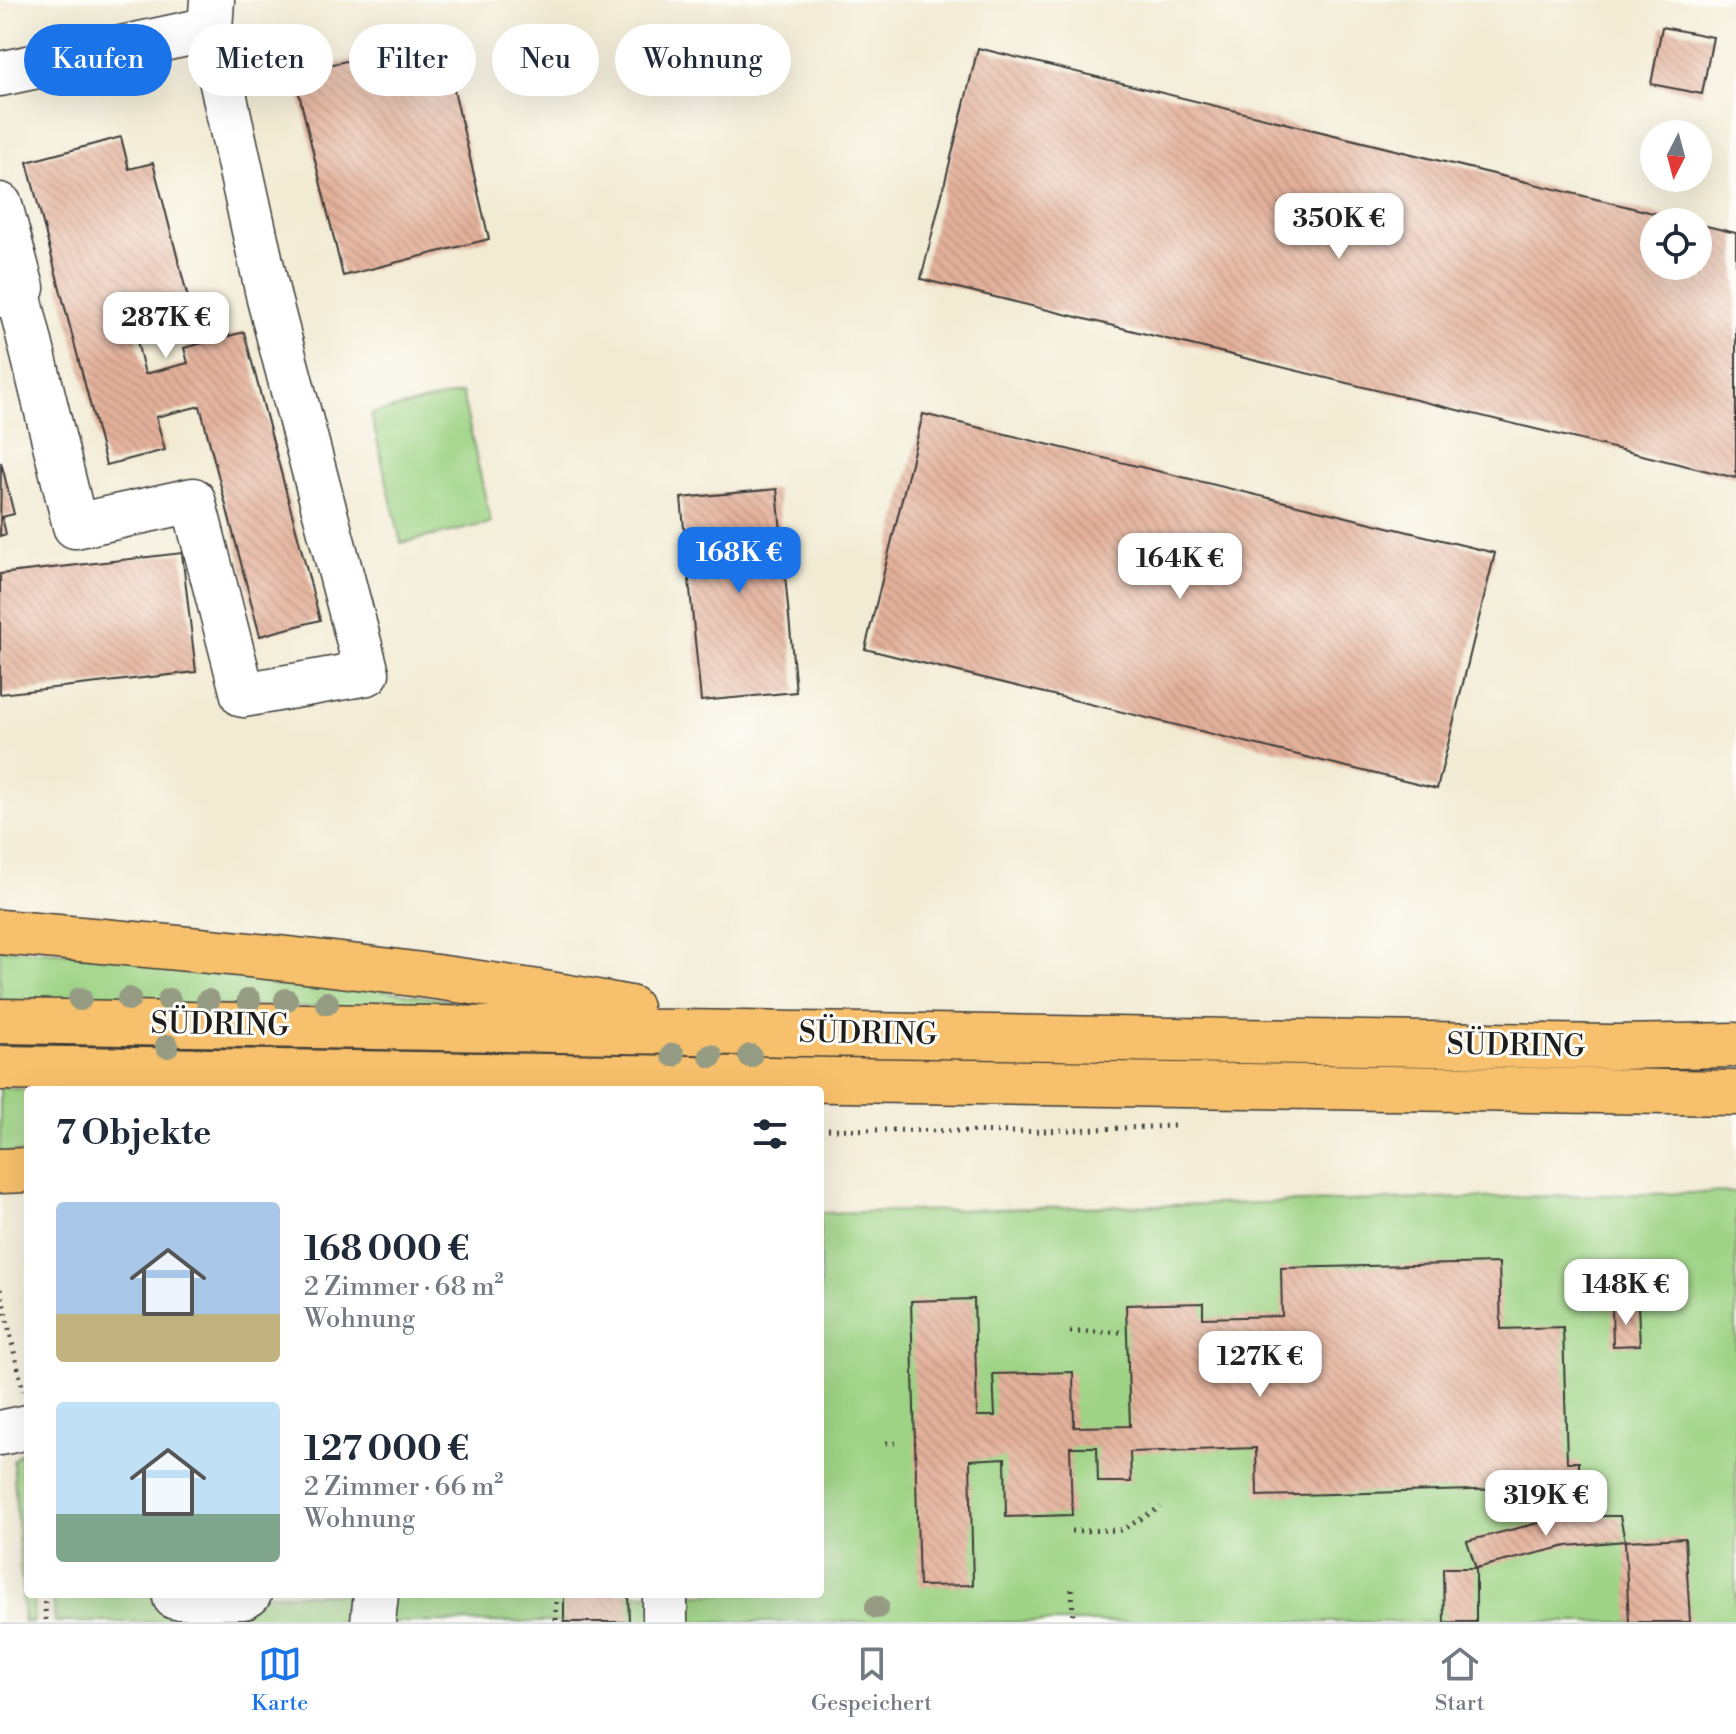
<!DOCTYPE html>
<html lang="de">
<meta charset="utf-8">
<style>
body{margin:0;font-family:"Libre Bodoni",serif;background:#f6f6f7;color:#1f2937;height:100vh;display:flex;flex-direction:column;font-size:30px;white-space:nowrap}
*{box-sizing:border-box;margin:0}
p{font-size:26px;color:#747a83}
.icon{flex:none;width:44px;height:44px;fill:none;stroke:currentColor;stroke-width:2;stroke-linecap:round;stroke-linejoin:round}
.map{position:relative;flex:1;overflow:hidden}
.side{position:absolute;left:24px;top:1086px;width:800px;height:512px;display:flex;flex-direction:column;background:#fff;border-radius:8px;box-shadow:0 8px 32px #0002}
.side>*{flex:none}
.banner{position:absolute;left:24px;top:24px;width:800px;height:72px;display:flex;gap:16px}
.needle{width:52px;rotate:186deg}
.fabs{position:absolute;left:1640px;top:120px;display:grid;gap:16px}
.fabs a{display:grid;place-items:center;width:72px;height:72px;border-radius:50%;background:#fff;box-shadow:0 8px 32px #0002;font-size:40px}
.price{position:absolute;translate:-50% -68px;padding:0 18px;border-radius:16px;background:#fff;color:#222;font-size:26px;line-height:52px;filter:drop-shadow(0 2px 4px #0008)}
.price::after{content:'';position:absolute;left:50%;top:48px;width:24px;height:18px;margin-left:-12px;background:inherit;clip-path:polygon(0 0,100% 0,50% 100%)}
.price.selected{background:#1a73e8;color:#fff}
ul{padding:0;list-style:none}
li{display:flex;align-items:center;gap:24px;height:200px;padding:0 32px}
li span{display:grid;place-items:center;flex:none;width:224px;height:160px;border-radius:8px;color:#555}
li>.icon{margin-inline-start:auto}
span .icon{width:96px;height:96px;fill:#fffc;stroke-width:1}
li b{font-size:34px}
h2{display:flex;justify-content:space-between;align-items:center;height:96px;padding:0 32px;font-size:34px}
.tag{padding:0 28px;border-radius:36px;background:#fff;box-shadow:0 8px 32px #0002;font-size:28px;line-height:72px}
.tag.selected{background:#1a73e8;color:#fff}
.tabs{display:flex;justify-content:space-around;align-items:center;height:112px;border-top:2px solid #e0e1e3;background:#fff;font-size:22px;color:#747a83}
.tabs a{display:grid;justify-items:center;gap:4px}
.tabs .selected{color:#1a73e8}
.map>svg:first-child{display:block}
.grass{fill:#9ed385;stroke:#5d7850;stroke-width:2}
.building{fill:url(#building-back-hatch)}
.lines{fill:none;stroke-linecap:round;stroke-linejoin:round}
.minor-casing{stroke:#3c3b38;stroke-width:47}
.major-casing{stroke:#3c3b38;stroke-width:47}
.path{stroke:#3c3b38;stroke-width:5;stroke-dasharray:2 6;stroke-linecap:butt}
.minor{stroke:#fff;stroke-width:44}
.major{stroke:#f7c06c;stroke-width:44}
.tree{fill:#969c83}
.labels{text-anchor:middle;stroke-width:6;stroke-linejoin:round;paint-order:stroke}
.street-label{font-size:30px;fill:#1c1c1c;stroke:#fdfcf7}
</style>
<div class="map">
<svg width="1736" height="1622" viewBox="0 0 1736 1622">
<defs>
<pattern id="building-back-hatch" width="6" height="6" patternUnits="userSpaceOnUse" patternTransform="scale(2)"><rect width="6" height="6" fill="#e3b09a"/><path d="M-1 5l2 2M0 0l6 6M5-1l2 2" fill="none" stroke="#c29784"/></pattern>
</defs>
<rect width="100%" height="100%" fill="#fdfcf7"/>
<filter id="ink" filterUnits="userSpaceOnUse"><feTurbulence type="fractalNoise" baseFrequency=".0125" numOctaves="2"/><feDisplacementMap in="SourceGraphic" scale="16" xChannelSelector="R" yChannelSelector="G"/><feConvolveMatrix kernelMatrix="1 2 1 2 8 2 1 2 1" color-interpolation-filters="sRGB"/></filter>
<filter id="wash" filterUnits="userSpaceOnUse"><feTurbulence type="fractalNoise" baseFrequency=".006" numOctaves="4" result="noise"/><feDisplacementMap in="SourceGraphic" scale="32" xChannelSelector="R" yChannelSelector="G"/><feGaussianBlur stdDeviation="1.8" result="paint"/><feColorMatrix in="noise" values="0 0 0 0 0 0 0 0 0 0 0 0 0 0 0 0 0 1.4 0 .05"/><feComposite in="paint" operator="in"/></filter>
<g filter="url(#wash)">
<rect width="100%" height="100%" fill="#f2ebd4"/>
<path class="grass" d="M 462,393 L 491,523 L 401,543 L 371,414 Z
M 0,949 L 176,958 L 517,1011 L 0,1002 Z
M 0,1087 L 28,1090 L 28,1152 L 0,1153 Z
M 1736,1192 L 1736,1622 L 55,1622 L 53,1594 L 820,1594 L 820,1213 Z
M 20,1453 L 28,1506 L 28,1594 L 33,1594 L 34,1622 L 24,1622 L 13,1461 Z"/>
<g id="blocks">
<path class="building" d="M 1662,27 L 1713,37 L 1702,94 L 1651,84 Z
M 442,39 L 489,239 L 343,276 L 294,73 Z
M 978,48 L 1686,221 L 1654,222 L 1654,266 L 1698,266 L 1698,224 L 1736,233 L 1736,478 L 921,279 Z
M 121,137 L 129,169 L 153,163 L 190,306 L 132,321 L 145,374 L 188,363 L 184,348 L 244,332 L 320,620 L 260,636 L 200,406 L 156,417 L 165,450 L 106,465 L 27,162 Z
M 923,414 L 1495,553 L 1437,789 L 865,649 Z
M 1,462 L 14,514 L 2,517 L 6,534 L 0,536 Z
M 777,489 L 796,692 L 701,701 L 681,498 Z
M 182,553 L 196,672 L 0,694 L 0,574 Z
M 1499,1263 L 1501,1329 L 1563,1327 L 1567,1462 L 1579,1462 L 1579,1487 L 1257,1496 L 1256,1448 L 1130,1452 L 1131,1482 L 1098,1482 L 1097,1447 L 1070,1447 L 1072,1515 L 1006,1517 L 1005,1458 L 970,1460 L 973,1585 L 919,1586 L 911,1301 L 974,1299 L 977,1416 L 995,1416 L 993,1374 L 1073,1372 L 1074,1427 L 1130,1426 L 1126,1305 L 1203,1303 L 1203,1318 L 1282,1316 L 1281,1268 Z
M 1638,1307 L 1640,1345 L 1613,1346 L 1612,1308 Z
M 1566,1516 L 1620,1516 L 1625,1541 L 1567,1546 L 1476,1568 L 1467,1541 Z
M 1685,1538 L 1690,1622 L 1629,1622 L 1625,1541 Z
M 1443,1568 L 1476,1568 L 1476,1622 L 1444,1622 Z
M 564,1594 L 628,1594 L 629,1622 L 564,1622 Z"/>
</g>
</g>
<g filter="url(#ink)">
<use href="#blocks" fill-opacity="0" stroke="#3c3b38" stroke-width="2"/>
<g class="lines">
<defs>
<path id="minor" d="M 0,74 L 210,29
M 0,205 L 22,288 L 0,295
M 17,289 L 75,526 L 193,500 L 243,695 L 367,673 L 269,299 L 210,29 L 212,0
M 0,1433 L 28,1427
M 665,1594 L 665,1622
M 175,1597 L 244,1597 L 249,1594
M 373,1622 L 376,1594"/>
<path id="major" d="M 0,932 C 210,950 423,969 630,1008
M 0,1021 L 1614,1047 L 1736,1045
M 0,1068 L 1736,1093
M 0,1171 L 28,1170"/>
</defs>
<use href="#minor" class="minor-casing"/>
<use href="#major" class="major-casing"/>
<path class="path" d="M 820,1129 L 1017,1132 L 1175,1126
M 0,1289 L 23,1391
M 1070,1332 L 1127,1332
M 886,1443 L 895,1443
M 1071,1531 L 1122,1530 L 1161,1507
M 821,1568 L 822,1553
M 1072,1589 L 1073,1622
M 44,1594 L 46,1622
M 556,1594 L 556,1622"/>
<use href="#minor" class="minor"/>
<use href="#major" class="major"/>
</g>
<g class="tree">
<circle cx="80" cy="999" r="12"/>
<circle cx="129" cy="999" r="12"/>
<circle cx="169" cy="1000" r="12"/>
<circle cx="249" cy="1000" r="12"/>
<circle cx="286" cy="1000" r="12"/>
<circle cx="208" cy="1001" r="12"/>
<circle cx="327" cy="1003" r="12"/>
<circle cx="167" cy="1046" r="12"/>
<circle cx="673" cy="1055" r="12"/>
<circle cx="711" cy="1056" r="12"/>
<circle cx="750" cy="1056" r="12"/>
<circle cx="877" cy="1607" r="12"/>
</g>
</g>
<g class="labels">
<g class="street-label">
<text transform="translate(220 1024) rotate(1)" y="10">SÜDRING</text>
<text transform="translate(868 1033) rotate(1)" y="10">SÜDRING</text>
<text transform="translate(1516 1045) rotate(1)" y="10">SÜDRING</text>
</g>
</g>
</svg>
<div class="fabs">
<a><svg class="needle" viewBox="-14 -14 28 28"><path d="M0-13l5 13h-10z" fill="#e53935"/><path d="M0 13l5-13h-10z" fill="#747a83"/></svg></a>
<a><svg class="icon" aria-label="locate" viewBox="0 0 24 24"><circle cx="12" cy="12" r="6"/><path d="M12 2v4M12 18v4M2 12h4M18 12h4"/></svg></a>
</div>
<b class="price" style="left:1339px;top:261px">350K €</b>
<b class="price" style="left:166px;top:360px">287K €</b>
<b class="price selected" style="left:739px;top:595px">168K €</b>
<b class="price" style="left:1180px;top:601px">164K €</b>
<b class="price" style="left:1626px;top:1327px">148K €</b>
<b class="price" style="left:1260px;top:1399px">127K €</b>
<b class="price" style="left:1546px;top:1538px">319K €</b>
<div class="banner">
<a class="tag selected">Kaufen</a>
<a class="tag">Mieten</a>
<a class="tag">Filter</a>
<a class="tag">Neu</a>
<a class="tag">Wohnung</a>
</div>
<section class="side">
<h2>7 Objekte<svg class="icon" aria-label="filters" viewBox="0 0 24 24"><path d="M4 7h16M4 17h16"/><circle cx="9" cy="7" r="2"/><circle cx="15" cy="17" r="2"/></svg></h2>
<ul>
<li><span style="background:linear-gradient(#a9c7e8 70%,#c2b280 0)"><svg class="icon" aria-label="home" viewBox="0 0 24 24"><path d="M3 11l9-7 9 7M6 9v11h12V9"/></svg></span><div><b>168 000 €</b><p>2 Zimmer · 68 m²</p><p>Wohnung</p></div></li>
<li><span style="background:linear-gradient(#bfe0f5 70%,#7fa58c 0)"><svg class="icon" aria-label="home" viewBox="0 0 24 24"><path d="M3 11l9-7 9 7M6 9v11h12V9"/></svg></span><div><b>127 000 €</b><p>2 Zimmer · 66 m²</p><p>Wohnung</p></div></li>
</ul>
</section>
</div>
<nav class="tabs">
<a class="selected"><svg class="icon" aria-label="map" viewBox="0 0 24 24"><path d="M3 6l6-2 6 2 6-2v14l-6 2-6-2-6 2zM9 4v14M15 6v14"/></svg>Karte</a>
<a><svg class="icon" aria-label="saved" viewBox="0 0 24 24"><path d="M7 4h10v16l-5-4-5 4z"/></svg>Gespeichert</a>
<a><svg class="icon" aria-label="home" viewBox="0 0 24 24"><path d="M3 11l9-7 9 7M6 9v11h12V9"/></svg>Start</a>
</nav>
